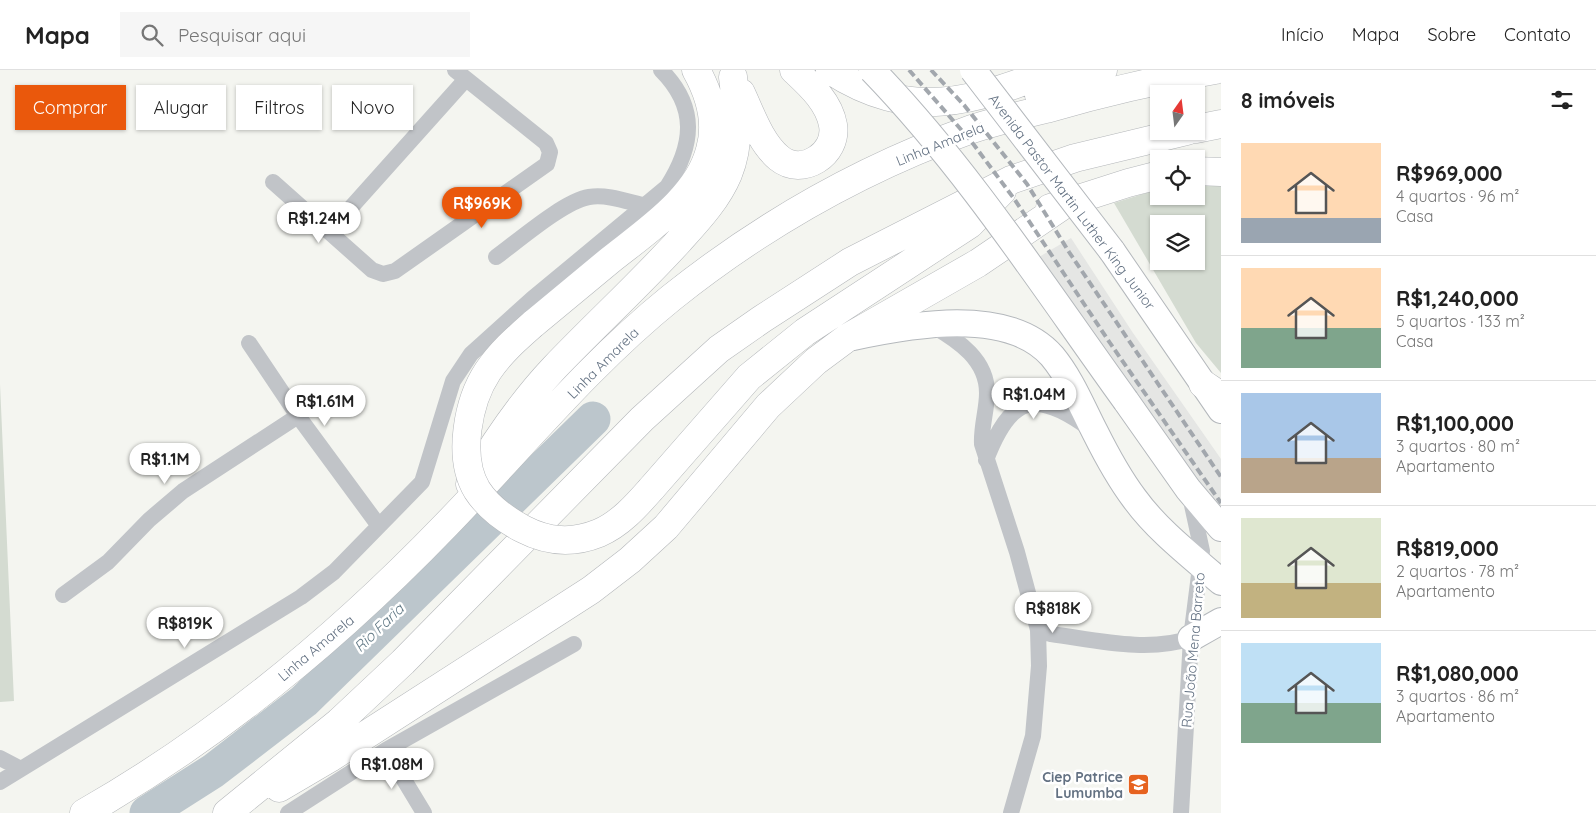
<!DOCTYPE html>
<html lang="pt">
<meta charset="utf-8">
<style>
body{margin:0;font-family:Quicksand,sans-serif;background:#f6f6f6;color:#222;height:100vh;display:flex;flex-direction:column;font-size:19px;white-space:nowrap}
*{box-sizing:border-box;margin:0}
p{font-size:16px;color:#767676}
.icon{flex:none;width:28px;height:28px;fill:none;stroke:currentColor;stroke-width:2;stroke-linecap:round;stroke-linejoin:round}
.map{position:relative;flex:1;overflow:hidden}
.panel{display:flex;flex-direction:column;background:#fff;width:375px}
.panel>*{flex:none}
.banner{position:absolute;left:15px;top:15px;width:475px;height:45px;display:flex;gap:10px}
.needle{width:32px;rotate:14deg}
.controls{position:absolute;left:1150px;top:15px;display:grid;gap:10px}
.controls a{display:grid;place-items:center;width:55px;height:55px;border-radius:0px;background:#fff;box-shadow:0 1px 4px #0004;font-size:25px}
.price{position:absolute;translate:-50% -42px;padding:0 11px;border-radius:18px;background:#fff;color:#222;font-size:16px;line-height:32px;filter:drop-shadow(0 1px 2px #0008)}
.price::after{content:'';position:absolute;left:50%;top:30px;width:15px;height:11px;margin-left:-8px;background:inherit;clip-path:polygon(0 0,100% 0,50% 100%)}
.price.selected{background:#ea580c;color:#fff}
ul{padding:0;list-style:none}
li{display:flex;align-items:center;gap:15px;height:125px;padding:0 20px}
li+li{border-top:1px solid #e0e0e0}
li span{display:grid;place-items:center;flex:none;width:140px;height:100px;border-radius:0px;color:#555}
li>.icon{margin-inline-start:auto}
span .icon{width:60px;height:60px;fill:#fffc;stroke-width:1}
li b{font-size:21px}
h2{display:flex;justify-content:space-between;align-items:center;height:60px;padding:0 20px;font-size:21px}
.pill{padding:0 18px;border-radius:0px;background:#fff;box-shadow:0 1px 4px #0004;font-size:18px;line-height:45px}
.pill.selected{background:#ea580c;color:#fff}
header{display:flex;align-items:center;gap:30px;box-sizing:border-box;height:70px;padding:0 25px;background:#fff;border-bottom:1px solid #e0e0e0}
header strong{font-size:24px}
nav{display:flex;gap:28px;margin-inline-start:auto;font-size:18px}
.search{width:350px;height:45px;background:#f6f6f6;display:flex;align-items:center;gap:12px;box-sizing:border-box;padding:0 18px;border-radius:0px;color:#767676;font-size:19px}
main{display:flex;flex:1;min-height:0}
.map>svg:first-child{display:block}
.built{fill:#e5e6e4}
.green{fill:#d4dbd1;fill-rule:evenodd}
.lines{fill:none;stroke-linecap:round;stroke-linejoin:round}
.river{stroke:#bcc6cc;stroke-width:35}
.primary-casing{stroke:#b4b8bc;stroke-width:28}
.motorway-casing{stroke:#b4b7ba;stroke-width:29}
.minor{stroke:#c1c4c8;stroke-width:16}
.primary{stroke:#fff;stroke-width:26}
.motorway{stroke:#fff;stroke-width:28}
.rail{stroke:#a2a7ad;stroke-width:4;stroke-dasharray:8 4;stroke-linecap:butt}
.primary-bridge-casing{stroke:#b4b8bc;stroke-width:28;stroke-linecap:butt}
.motorway-bridge-casing{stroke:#b4b7ba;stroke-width:29;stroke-linecap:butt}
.primary-bridge{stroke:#fff;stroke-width:26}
.motorway-bridge{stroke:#fff;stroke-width:28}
.labels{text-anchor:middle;stroke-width:5;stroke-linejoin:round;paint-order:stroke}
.street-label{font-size:14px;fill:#637182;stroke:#fff}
.poi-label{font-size:14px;font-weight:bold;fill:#637182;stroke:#fff;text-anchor:end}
.water-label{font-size:15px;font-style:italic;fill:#637a86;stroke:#fff}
</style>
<header>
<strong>Mapa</strong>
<div class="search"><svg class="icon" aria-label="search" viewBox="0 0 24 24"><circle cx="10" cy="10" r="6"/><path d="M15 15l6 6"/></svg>Pesquisar aqui</div>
<nav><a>Início</a><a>Mapa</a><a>Sobre</a><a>Contato</a></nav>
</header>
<main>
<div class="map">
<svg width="1221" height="743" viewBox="0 0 1221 743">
<rect width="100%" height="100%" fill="#f4f5f0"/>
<path class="built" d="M 1071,168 L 1133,263 L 1221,389 L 1221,450 L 1039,187 Z"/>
<path class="green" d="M 1196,113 L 1221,113 L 1221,303 L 1196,273 L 1114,133 L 1159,119 L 1159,126 L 1196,126 ZM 1159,154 L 1196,154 L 1196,191 L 1159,191 Z
M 0,314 L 14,631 L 0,632 Z"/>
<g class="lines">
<path class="river" d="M 147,743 L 213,701 L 304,631 L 593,349"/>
<defs>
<path id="primary" d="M 1112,181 L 1221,340
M 853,267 C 909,255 1008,236 1052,286 C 1071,309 1082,337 1095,362 C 1106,384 1119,408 1134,428 C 1157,460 1191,486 1221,512
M 1126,331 L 1188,419 L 1221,458
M 1191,568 L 1221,551"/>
<path id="motorway" d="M 830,0 C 912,53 972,31 1055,0
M 741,23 C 751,44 760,72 779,88 C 802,107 838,84 833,55 C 829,32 810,15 794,0
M 1039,25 L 1103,0
M 1196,59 L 1221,54
M 1196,101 L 1221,102
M 1050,138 L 1128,113 L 1159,105
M 533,254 C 558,233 584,212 609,191 C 645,162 698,128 710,80 C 718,52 710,25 696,0
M 1203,314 L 1221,326
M 470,414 C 494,373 521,333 554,298 C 595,255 639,215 679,171 C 697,151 717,130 728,104 C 741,72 737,41 733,7
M 651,419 L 749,307 L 805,262 L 970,154 L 1002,121
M 279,718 L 330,688 L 591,520 L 630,490 L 666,457 L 768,336 L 816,291 L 847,268 L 978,193 L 1068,132
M 84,743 C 219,666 338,567 446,455 C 520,379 588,295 671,228 C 761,156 863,98 972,59 C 996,51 1021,45 1046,39 C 1101,23 1157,10 1215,0
M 227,743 L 339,652 L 403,592 L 642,349 L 719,279 L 762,249 L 850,192 L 1011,110 L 1075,88 L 1187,61"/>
</defs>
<use href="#primary" class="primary-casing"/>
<use href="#motorway" class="motorway-casing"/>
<path class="minor" d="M 273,112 L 372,200 L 383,204 L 395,201 L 547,94 L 550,82 L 546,73 L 455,0
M 329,162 L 466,9
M 496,187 C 518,171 564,131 589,127 C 608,124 628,132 646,136
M 933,256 C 959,271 987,290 987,323 C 987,340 981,356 982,374 L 1017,482 L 1038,560 L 1039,596 L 1033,666 L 1011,743
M 249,273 L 298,346 L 379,456
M 986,390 C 1010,327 1034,318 1089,358
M 63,525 L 108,492 L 149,450 L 183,421 L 298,346
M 1038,560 L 1051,564 C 1096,570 1148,583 1191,568
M 386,680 L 424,743
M 0,688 L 21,699
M 0,712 L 301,527 L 334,502 L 422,412 L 453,311 L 471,284 L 532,229 L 667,117 C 694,75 698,37 661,0
M 288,743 L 386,680 L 574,574
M 1181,743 L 1191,568 L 1202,481 L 1190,426"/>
<use href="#primary" class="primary"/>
<use href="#motorway" class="motorway"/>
<path class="rail" d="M 909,0 L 971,71 L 1015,130 L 1110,273 L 1221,433
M 931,0 L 964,35 L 1027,114 L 1069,182 L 1221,407"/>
<defs>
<path id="primary-bridge" d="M 872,0 C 968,99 1045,219 1126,331
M 973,0 L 1112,181"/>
<path id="motorway-bridge" d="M 533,254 C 516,269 501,282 488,301 C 468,331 457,387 477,420 C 488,437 506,450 523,459 C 548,472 572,474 599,463 C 620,454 636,436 651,419"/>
</defs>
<use href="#primary-bridge" class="primary-bridge-casing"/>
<use href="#motorway-bridge" class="motorway-bridge-casing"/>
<use href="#primary-bridge" class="primary-bridge"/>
<use href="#motorway-bridge" class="motorway-bridge"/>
</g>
<defs>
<symbol id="school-square" viewBox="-11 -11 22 22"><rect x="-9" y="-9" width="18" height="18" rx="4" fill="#e6621f" stroke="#fff"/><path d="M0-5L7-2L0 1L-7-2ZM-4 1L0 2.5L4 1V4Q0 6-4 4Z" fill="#fff"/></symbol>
</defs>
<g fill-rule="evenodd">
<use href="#school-square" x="1126" y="702" width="25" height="25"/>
</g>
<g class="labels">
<g class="street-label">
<text transform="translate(940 74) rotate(-22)" y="5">Linha Amarela</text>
<text transform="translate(1072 132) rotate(53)" y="5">Avenida Pastor Martin Luther King Junior</text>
<text transform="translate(603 293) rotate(-45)" y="5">Linha Amarela</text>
<text transform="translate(316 578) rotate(-40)" y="5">Linha Amarela</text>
<text transform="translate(1193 580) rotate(-85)" y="5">Rua João Mena Barreto</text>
</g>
<g class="poi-label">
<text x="1123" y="712">Ciep Patrice<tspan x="1123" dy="16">Lumumba</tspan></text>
</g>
<g class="water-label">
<text transform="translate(379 558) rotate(-44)" y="5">Rio Faria</text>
</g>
</g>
</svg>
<div class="controls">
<a><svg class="needle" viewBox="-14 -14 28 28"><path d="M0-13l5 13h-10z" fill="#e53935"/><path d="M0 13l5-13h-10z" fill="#767676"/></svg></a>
<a><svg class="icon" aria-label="locate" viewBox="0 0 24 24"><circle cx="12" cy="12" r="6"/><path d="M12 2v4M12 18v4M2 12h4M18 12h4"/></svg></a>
<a><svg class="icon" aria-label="layers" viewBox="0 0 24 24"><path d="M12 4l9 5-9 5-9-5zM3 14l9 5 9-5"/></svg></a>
</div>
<b class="price selected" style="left:482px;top:159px">R$969K</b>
<b class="price" style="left:319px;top:174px">R$1.24M</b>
<b class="price" style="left:1034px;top:350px">R$1.04M</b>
<b class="price" style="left:325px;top:357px">R$1.61M</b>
<b class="price" style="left:165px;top:415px">R$1.1M</b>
<b class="price" style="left:1053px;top:564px">R$818K</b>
<b class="price" style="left:185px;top:579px">R$819K</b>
<b class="price" style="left:392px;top:720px">R$1.08M</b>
<div class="banner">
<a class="pill selected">Comprar</a>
<a class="pill">Alugar</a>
<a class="pill">Filtros</a>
<a class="pill">Novo</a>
</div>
</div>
<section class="panel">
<h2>8 imóveis<svg class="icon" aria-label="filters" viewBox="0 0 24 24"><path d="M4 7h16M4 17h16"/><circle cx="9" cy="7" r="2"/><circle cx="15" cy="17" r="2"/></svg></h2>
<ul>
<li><span style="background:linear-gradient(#ffd9b3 75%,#9aa5b1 0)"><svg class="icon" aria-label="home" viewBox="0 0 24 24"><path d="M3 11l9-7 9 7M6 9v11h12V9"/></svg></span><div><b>R$969,000</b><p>4 quartos · 96 m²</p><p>Casa</p></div></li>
<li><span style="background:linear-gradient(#ffd9b3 60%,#7fa58c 0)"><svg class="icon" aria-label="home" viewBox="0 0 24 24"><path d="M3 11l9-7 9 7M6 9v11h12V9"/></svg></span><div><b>R$1,240,000</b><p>5 quartos · 133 m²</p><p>Casa</p></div></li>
<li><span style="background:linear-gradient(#a9c7e8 65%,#b9a48a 0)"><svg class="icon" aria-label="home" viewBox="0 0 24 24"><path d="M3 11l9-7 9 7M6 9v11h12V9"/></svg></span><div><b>R$1,100,000</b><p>3 quartos · 80 m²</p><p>Apartamento</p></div></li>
<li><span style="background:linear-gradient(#dfe7d0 65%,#c2b280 0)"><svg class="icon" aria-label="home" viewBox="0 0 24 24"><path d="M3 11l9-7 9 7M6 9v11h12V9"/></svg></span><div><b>R$819,000</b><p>2 quartos · 78 m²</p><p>Apartamento</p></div></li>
<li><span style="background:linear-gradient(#bfe0f5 60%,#7fa58c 0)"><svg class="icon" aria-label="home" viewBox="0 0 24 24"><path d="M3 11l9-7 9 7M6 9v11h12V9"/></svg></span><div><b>R$1,080,000</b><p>3 quartos · 86 m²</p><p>Apartamento</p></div></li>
</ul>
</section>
</main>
